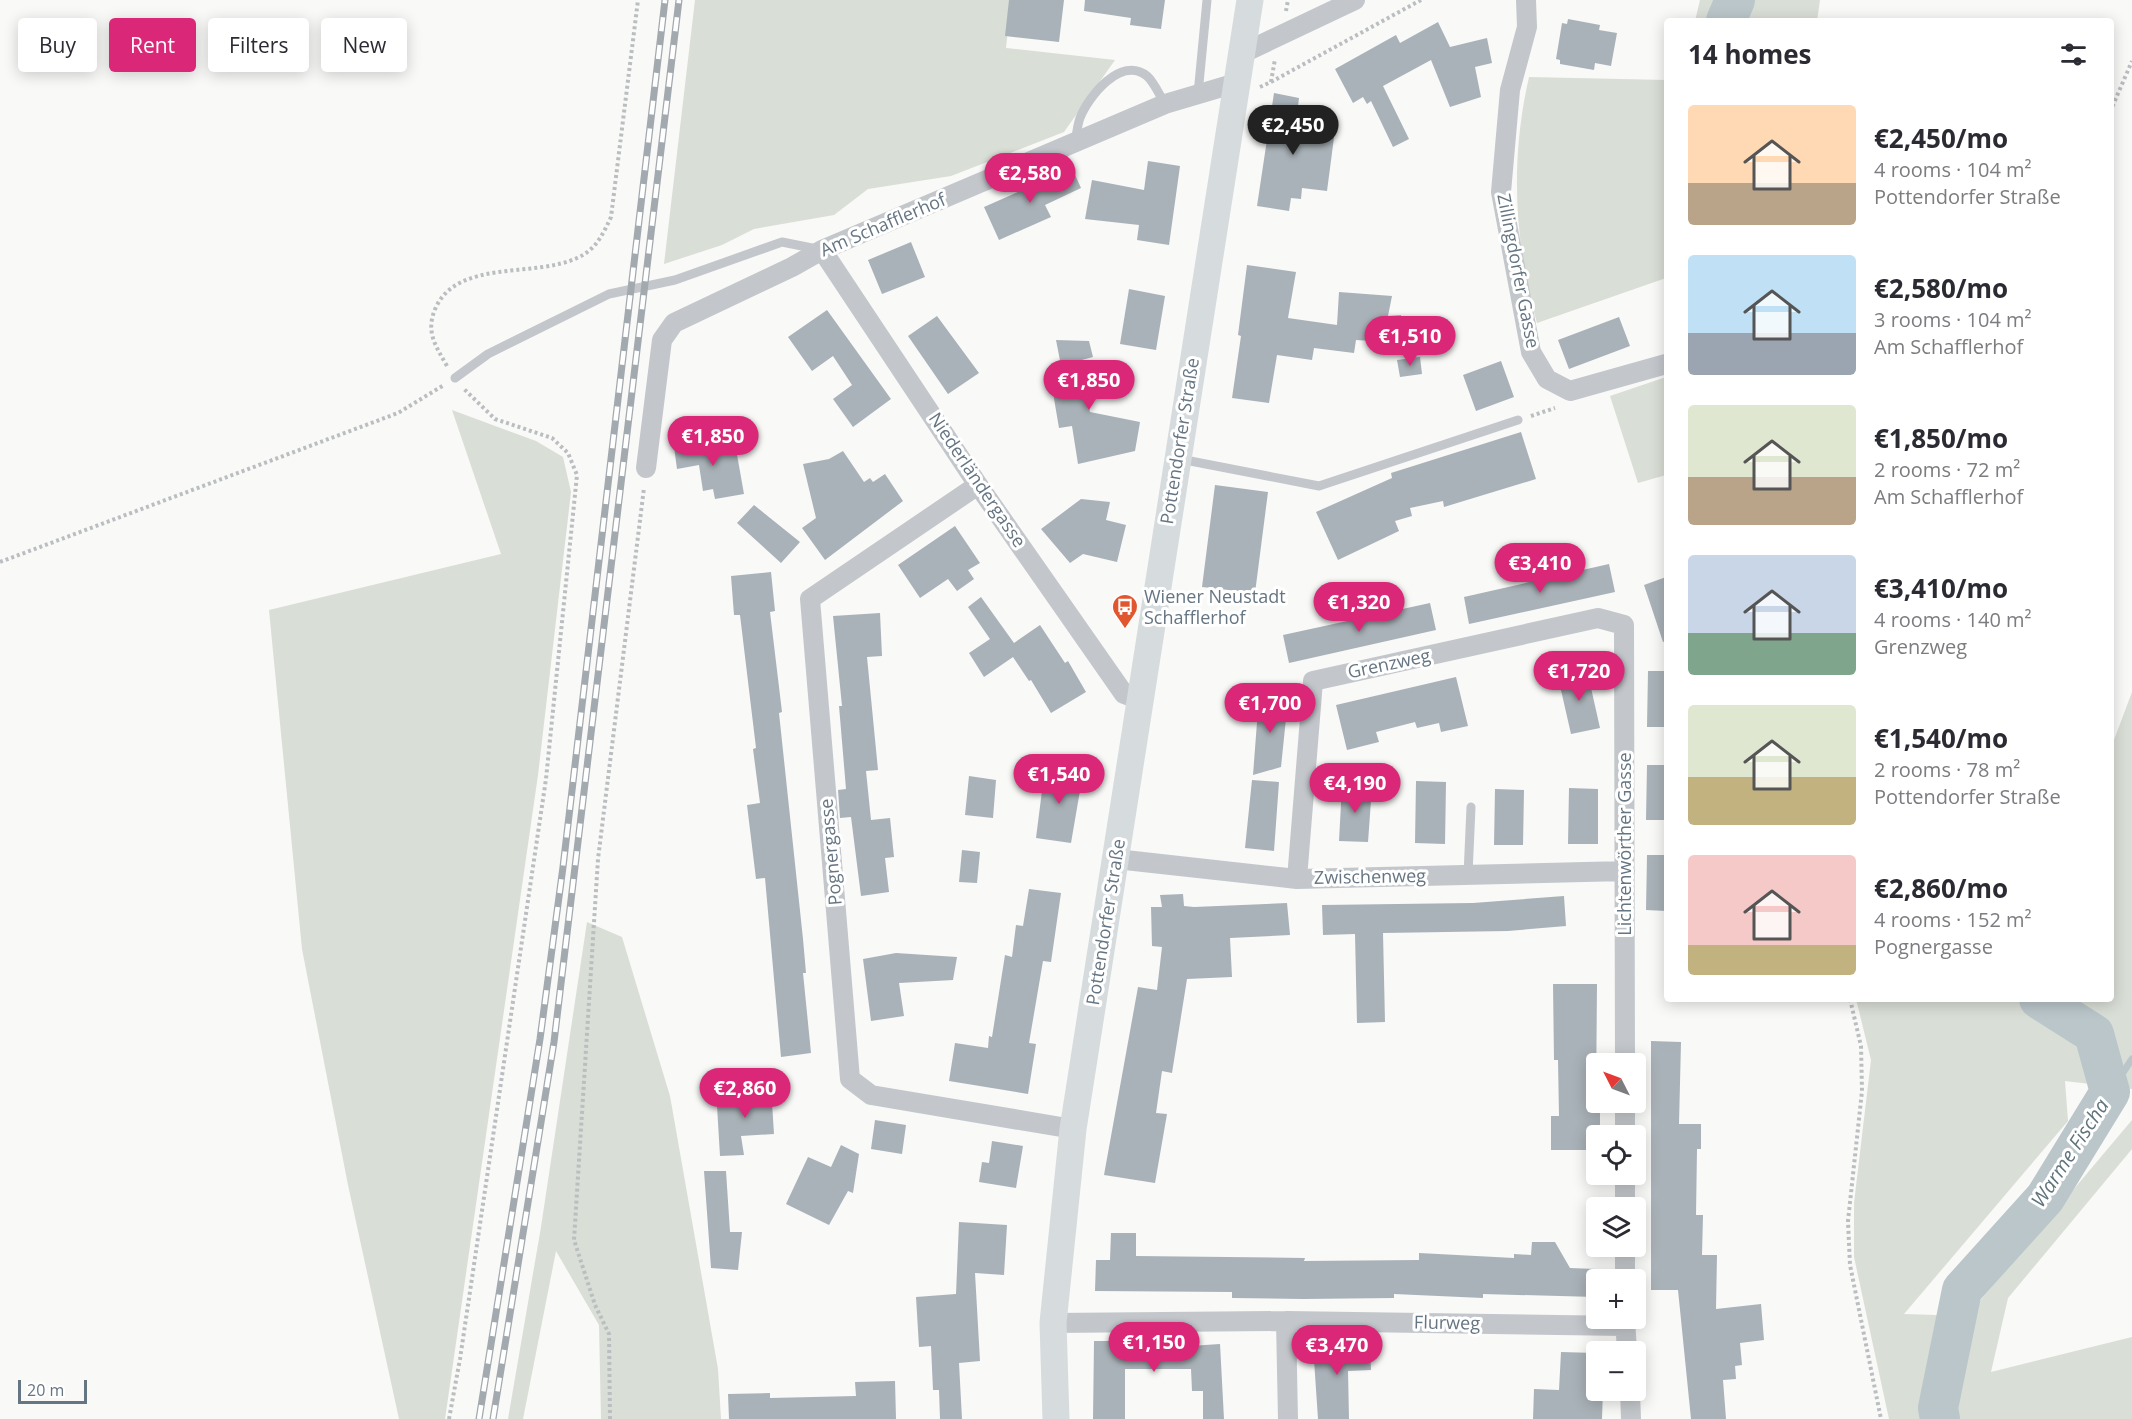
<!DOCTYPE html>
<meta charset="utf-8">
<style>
body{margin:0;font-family:"Open Sans",sans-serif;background:#f2f2f3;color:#2b2b33;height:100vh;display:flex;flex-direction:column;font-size:22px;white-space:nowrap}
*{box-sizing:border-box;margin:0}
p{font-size:20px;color:#7c7c81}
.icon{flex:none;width:33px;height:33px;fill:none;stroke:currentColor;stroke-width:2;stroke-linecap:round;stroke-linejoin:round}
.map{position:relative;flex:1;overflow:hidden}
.side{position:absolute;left:1664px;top:18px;width:450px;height:984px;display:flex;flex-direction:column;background:#fff;border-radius:6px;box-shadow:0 3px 15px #0003}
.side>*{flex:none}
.banner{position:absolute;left:18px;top:18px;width:570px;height:54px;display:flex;gap:12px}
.needle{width:39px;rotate:312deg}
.tools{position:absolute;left:1586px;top:1053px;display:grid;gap:12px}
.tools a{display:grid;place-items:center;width:60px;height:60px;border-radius:6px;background:#fff;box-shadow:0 3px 15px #0003;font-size:30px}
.scale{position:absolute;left:18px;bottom:15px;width:69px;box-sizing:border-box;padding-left:6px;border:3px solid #657582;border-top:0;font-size:16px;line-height:21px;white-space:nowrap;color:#657582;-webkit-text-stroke:4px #fff;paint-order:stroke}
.price{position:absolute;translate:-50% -51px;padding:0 14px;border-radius:21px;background:#db2777;color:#fff;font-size:20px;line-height:39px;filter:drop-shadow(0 2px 3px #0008)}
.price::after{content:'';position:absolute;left:50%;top:36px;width:18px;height:14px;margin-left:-9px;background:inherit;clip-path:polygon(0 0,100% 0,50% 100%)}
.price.active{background:#222;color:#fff}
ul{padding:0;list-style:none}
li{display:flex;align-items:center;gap:18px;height:150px;padding:0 24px}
li span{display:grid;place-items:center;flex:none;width:168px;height:120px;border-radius:6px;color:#555}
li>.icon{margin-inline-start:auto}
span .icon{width:72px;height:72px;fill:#fffc;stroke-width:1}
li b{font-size:26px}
h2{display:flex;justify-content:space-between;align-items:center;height:72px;padding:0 24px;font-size:26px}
.tag{padding:0 21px;border-radius:6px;background:#fff;box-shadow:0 3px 15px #0003;font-size:21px;line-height:54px}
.tag.active{background:#db2777;color:#fff}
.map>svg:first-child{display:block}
.green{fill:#d9ded6}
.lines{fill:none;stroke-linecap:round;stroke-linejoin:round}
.stream{stroke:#bac6ca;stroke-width:7}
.river{stroke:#bac6ca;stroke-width:40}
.building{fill:#a9b2b8}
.path{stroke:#bbbec1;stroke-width:4;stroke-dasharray:3 3;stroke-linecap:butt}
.service{stroke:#c3c7cb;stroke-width:9}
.minor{stroke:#c3c7cb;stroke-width:20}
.secondary{stroke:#d6dbde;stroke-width:27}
.rail-casing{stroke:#a2a9af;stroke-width:7}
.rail{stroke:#fff;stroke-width:4.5;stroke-dasharray:14;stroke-linecap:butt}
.labels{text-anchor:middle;stroke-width:6;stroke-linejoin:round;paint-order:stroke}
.street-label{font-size:18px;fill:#657582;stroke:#fff}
.poi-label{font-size:18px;fill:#657582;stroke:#fff;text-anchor:start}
.water-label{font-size:20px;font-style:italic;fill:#60747c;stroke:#fff}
</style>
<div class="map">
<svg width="2132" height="1419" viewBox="0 0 2132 1419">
<rect width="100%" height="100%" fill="#f9f9f7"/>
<path class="green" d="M 695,0 L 1011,0 L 1006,48 L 1115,60 L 1064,132 L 951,176 L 868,189 L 834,215 L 754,229 L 722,245 L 664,264 Z
M 1700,0 L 1820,0 L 1817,21 L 1695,21 Z
M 1529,77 L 1666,80 L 1666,278 L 1537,323 C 1514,242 1510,160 1529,77 Z
M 1666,377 L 1666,475 L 1638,483 L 1610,396 Z
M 452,410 L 536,441 L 563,457 L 571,492 L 538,775 L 445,1419 L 399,1419 L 348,1185 L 302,949 L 269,610 L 501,554 Z
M 2132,692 L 2132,1089 L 2065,1081 L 2068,1121 L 1904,1314 L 1967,1316 L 2132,1120 L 2132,1149 L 2008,1298 L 1991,1372 L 2132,1337 L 2132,1419 L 1889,1419 L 1854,1257 L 1854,1203 L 1871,1060 L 1856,999 L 2110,999 L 2111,748 Z
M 587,922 L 622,937 L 670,1096 L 718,1369 L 721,1419 L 601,1419 L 599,1325 L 556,1251 L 523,1419 L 508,1419 L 541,1227 Z"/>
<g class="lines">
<path class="stream" d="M 2110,1092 L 2132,1059"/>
<path class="river" d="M 1726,21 L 1735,0
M 1940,1419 L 1938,1408 L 1962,1290 L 2045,1198 L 2110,1092 L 2094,1034 L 2039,999"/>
</g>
<path class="building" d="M 1009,0 L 1064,0 L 1059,42 L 1005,36 Z
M 1085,0 L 1165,0 L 1161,29 L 1130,25 L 1131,18 L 1084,11 Z
M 1568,19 L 1600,25 L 1599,30 L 1617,33 L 1611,66 L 1595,63 L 1594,70 L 1560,64 L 1560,60 L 1556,59 L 1562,23 L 1567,24 Z
M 1438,22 L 1450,47 L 1487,38 L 1492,63 L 1475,67 L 1481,97 L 1450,107 L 1431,60 L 1383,86 L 1409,139 L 1393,147 L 1371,101 L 1367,104 L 1363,97 L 1353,103 L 1335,69 L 1396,35 L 1400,43 Z
M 1274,93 L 1299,98 L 1296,123 L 1335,130 L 1327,191 L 1302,188 L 1301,199 L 1291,198 L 1289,211 L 1257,206 Z
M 1148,161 L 1180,166 L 1169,245 L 1137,240 L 1139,225 L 1085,219 L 1092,180 L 1144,190 Z
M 1072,168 L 1081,188 L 1045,205 L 1051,217 L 999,240 L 984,207 Z
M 911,242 L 925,277 L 882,294 L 868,260 Z
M 1247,265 L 1296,272 L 1288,318 L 1337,325 L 1339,292 L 1392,296 L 1388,316 L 1401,315 L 1404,343 L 1356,340 L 1354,353 L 1314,348 L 1312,360 L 1277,355 L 1269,403 L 1232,398 L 1241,336 L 1238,335 Z
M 1129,289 L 1165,296 L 1156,350 L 1120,344 Z
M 827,310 L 891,399 L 853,427 L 833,399 L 852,385 L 833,356 L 812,371 L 788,337 Z
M 937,316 L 979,373 L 948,394 L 908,336 Z
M 1619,317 L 1630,346 L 1569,369 L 1558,340 Z
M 1056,340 L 1089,341 L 1093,357 L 1078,361 L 1090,412 L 1140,422 L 1135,451 L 1078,464 L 1072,426 L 1059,428 L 1052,387 L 1065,386 Z
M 1420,357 L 1422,374 L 1400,377 L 1397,360 Z
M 1501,361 L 1514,397 L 1476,411 L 1463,375 Z
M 1521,432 L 1536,479 L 1444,507 L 1443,501 L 1410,508 L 1412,516 L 1395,521 L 1399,531 L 1338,560 L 1316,512 L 1392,478 L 1391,473 Z
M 720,440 L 722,451 L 736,449 L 744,494 L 715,499 L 713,489 L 703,491 L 699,465 L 677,469 L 674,447 Z
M 843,451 L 864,482 L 870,478 L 873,482 L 885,474 L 903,501 L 825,560 L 802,528 L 816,518 L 803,464 L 829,459 Z
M 1215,485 L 1268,492 L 1255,593 L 1202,587 Z
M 1081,499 L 1110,502 L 1106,520 L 1126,525 L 1117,562 L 1083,554 L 1070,563 L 1041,529 Z
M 754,505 L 800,542 L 781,563 L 737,523 Z
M 955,526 L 980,563 L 968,570 L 974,579 L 957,591 L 948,579 L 920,598 L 898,565 Z
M 1609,564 L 1615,592 L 1469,624 L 1464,597 Z
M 771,572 L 775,611 L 770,612 L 782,712 L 779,713 L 803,939 L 806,973 L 803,973 L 811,1053 L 781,1057 L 765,878 L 756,879 L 747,805 L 760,803 L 753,749 L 756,748 L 740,615 L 734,615 L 731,576 Z
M 1666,577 L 1666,641 L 1663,642 L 1644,585 Z
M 981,597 L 1014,643 L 1040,625 L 1065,663 L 1068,661 L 1086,692 L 1051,713 L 1031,680 L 1029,681 L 1013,657 L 984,677 L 969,653 L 990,639 L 968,607 Z
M 1430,603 L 1436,630 L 1289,663 L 1283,635 Z
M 880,613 L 882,656 L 867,657 L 878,770 L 866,771 L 871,820 L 890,818 L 894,857 L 885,858 L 889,892 L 861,896 L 851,817 L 840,818 L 838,790 L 846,789 L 839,706 L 842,706 L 833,616 Z
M 1587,670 L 1600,728 L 1571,734 L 1558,677 Z
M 1648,671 L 1666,671 L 1666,727 L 1647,727 Z
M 1456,677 L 1468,726 L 1441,732 L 1439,723 L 1417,728 L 1415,722 L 1376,732 L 1379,742 L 1347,750 L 1336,705 Z
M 1259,696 L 1288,699 L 1281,767 L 1253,775 Z
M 1647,765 L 1666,765 L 1666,820 L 1646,820 Z
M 1045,767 L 1083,773 L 1071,843 L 1036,838 Z
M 969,776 L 996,780 L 993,818 L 965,815 Z
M 1252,780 L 1279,782 L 1274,851 L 1245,848 Z
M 1416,781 L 1446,782 L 1445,844 L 1415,843 Z
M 1342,785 L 1372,787 L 1368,842 L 1339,841 Z
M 1569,788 L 1598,789 L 1598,844 L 1568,844 Z
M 1495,789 L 1524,790 L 1523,845 L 1494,845 Z
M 962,850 L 980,852 L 977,883 L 959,882 Z
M 1647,855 L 1666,855 L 1666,911 L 1646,910 Z
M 1029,889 L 1061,893 L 1051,962 L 1043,961 L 1029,1043 L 1036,1044 L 1028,1094 L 949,1081 L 955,1043 L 988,1048 L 989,1036 L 992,1037 L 1005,955 L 1012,957 L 1016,925 L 1023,926 Z
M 1183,894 L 1184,906 L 1194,907 L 1287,903 L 1290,935 L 1230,938 L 1232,977 L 1187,979 L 1172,1073 L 1162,1071 L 1156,1113 L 1167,1114 L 1155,1183 L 1104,1175 L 1138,987 L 1157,990 L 1162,947 L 1152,946 L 1151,907 L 1162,907 L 1160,895 Z
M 1564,896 L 1566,926 L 1508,931 L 1383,933 L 1385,1022 L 1357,1023 L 1355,934 L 1323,935 L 1322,905 L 1473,903 Z
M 896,953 L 957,957 L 953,980 L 899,983 L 904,1016 L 871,1021 L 863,959 Z
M 1553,984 L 1597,984 L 1596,1102 L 1600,1102 L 1600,1136 L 1596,1136 L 1596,1150 L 1551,1150 L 1551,1116 L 1559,1116 L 1558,1060 L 1554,1060 Z
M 1651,1041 L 1681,1042 L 1679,1124 L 1701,1124 L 1701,1149 L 1697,1149 L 1696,1215 L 1703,1215 L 1702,1255 L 1717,1255 L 1716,1309 L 1761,1304 L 1764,1340 L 1740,1343 L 1742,1365 L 1735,1366 L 1736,1379 L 1723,1380 L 1726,1419 L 1691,1419 L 1678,1290 L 1651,1290 Z
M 771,1087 L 774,1134 L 741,1136 L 744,1155 L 720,1156 L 717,1106 L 733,1104 L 731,1089 Z
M 875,1120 L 906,1125 L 902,1154 L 871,1149 Z
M 992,1141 L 1023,1146 L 1016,1188 L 979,1182 L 982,1162 L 989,1163 Z
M 841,1145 L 859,1154 L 853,1193 L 848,1191 L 829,1225 L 786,1204 L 808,1157 L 831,1167 Z
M 704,1171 L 726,1171 L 730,1232 L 742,1232 L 738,1270 L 711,1268 Z
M 959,1222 L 1007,1225 L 1004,1275 L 975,1273 L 980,1361 L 959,1363 L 962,1419 L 940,1419 L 939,1390 L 933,1390 L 931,1346 L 919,1347 L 916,1297 L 956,1294 Z
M 1111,1233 L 1136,1233 L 1136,1256 L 1305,1258 L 1304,1261 L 1419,1260 L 1419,1253 L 1514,1258 L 1514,1254 L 1531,1255 L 1532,1242 L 1555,1242 L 1570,1268 L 1596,1269 L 1596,1297 L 1483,1294 L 1483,1298 L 1394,1294 L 1394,1298 L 1303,1299 L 1232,1298 L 1232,1292 L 1095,1291 L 1096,1260 L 1110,1260 Z
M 1094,1341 L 1159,1341 L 1159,1348 L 1220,1344 L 1224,1419 L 1203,1419 L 1203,1391 L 1192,1391 L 1191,1369 L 1125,1369 L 1125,1419 L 1093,1419 Z
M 1370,1343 L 1371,1370 L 1348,1371 L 1349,1419 L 1318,1419 L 1313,1345 Z
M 1561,1352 L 1596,1353 L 1596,1390 L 1603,1390 L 1602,1419 L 1533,1419 L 1534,1389 L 1559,1390 Z
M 895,1381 L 896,1419 L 729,1419 L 728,1394 L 770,1393 L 770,1398 L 856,1396 L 855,1382 Z"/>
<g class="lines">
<path class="path" d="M 1286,11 L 1288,0
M 1271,82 L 1421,0
M 1260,87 L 1271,82 L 1275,59
M 2110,112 L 2132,61
M 447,366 C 435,345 425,331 436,307 C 459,259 534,278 577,258 C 596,250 603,234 611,217 L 638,0
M 1531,416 L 1555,408
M 0,562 L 398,413 L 444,385
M 1850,999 L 1861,1046 L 1862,1091 L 1848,1221 L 1850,1265 L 1881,1419
M 449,1419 L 460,1359 L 546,779 L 577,475 L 568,453 L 552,438 L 495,419 L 464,389
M 610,1419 L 609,1334 L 595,1305 L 574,1240 L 598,859 L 644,488"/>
<path class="service" d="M 1198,94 L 1207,0
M 1075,142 C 1077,134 1077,126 1080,118 C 1088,97 1121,55 1147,76 C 1154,82 1160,96 1165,104
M 455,378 L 488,354 L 609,294 L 675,280 L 782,242 L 817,249
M 1180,459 L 1319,486 L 1518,420
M 1468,875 L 1471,807"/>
<path class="minor" d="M 1526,0 L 1527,27 L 1510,90 L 1501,192 L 1531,352 L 1547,379 L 1570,391 L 1666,364
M 1241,54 L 1355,0
M 822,250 L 978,485 L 1124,694 L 1140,700
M 646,468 L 662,340 L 674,323 L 792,267 L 822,250 L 1165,104 L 1236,83
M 978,485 L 810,599 L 850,1079 L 871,1095 L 1073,1129
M 1116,859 L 1297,879 L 1625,871
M 1297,879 L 1313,681 L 1598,618 L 1624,625 L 1625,1064
M 1625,1102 L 1625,1136
M 1625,1174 L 1625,1208
M 1625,1246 L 1625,1280
M 1625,1318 L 1627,1352
M 1286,1321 L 1288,1419
M 1053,1323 L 1286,1321 L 1625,1326
M 1630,1390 L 1631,1419"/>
<path class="secondary" d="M 1056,1419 L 1053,1323 L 1073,1129 L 1250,0"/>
<defs>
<path id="rail" d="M 479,1419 L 540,1039 L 563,867 L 665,0
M 493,1419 L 554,1042 L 679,0"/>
</defs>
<use href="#rail" class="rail-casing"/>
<use href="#rail" class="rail"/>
</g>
<defs>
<symbol id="bus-pin" viewBox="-11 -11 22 30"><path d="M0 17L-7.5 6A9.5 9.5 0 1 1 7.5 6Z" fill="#e1562f" stroke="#fff"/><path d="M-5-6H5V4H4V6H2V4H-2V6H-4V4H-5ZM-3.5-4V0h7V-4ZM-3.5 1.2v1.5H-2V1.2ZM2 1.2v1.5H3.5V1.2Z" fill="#fff"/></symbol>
</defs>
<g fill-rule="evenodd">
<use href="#bus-pin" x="1110" y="592" width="30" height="40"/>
</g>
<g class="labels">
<g class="street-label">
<text transform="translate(883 225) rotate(-23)" y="6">Am Schafflerhof</text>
<text transform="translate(1518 271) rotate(79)" y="6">Zillingdorfer Gasse</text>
<text transform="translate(1180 441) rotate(-81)" y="6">Pottendorfer Straße</text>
<text transform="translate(977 480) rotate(56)" y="6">Niederländergasse</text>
<text transform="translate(1389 664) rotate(-12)" y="6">Grenzweg</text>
<text transform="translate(1625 844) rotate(-90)" y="6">Lichtenwörther Gasse</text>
<text transform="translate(831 852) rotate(-95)" y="6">Pognergasse</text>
<text transform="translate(1370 877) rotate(-1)" y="6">Zwischenweg</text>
<text transform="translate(1106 922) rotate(-81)" y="6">Pottendorfer Straße</text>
<text transform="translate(1447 1323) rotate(1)" y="6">Flurweg</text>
</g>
<g class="poi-label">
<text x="1144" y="603">Wiener Neustadt<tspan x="1144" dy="21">Schafflerhof</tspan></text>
</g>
<g class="water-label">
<text transform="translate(2070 1153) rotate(-57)" y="7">Warme Fischa</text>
</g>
</g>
</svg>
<div class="tools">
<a><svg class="needle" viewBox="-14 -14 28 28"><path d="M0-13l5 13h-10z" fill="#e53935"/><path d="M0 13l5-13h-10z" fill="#7c7c81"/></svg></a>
<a><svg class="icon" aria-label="locate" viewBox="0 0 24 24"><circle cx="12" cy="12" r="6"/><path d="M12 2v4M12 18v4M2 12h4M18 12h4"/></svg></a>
<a><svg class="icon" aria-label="layers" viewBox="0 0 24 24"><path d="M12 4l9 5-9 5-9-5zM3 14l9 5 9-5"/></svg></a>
<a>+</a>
<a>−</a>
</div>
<div class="scale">20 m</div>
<b class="price active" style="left:1293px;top:156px">€2,450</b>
<b class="price" style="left:1030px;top:204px">€2,580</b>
<b class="price" style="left:1410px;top:367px">€1,510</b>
<b class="price" style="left:1089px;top:411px">€1,850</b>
<b class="price" style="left:713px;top:467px">€1,850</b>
<b class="price" style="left:1540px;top:594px">€3,410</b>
<b class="price" style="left:1359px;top:633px">€1,320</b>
<b class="price" style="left:1579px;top:702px">€1,720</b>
<b class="price" style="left:1270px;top:734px">€1,700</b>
<b class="price" style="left:1059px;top:805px">€1,540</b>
<b class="price" style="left:1355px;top:814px">€4,190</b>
<b class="price" style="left:745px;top:1119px">€2,860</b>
<b class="price" style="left:1154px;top:1373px">€1,150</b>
<b class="price" style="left:1337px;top:1376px">€3,470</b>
<div class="banner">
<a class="tag">Buy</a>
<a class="tag active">Rent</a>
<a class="tag">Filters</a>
<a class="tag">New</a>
</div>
<section class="side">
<h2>14 homes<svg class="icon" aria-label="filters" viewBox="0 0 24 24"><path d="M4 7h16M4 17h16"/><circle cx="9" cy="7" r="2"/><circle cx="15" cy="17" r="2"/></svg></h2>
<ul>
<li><span style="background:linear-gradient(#ffd9b3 65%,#b9a48a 0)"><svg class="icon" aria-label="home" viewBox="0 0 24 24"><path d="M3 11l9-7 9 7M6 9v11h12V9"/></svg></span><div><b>€2,450/mo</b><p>4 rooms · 104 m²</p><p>Pottendorfer Straße</p></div></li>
<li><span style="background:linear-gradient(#bfe0f5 65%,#9aa5b1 0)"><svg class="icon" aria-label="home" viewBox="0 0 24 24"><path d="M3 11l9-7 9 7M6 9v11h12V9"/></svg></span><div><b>€2,580/mo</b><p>3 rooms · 104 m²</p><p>Am Schafflerhof</p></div></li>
<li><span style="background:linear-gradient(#dfe7d0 60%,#b9a48a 0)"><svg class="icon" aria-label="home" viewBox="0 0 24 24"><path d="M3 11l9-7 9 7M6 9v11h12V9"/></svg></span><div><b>€1,850/mo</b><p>2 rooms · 72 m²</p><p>Am Schafflerhof</p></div></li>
<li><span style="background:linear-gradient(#c9d6e8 65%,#7fa58c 0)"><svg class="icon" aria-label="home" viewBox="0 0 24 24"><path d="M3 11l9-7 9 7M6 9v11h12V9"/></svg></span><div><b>€3,410/mo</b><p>4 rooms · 140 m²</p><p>Grenzweg</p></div></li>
<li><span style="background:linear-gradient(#dfe7d0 60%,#c2b280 0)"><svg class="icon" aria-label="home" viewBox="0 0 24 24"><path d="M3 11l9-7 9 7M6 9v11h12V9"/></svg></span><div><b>€1,540/mo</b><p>2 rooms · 78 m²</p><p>Pottendorfer Straße</p></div></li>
<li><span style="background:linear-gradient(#f6c9c9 75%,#c2b280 0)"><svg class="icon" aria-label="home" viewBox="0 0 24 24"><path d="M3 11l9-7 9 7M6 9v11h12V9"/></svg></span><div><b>€2,860/mo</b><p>4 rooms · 152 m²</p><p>Pognergasse</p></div></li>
</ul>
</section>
</div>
